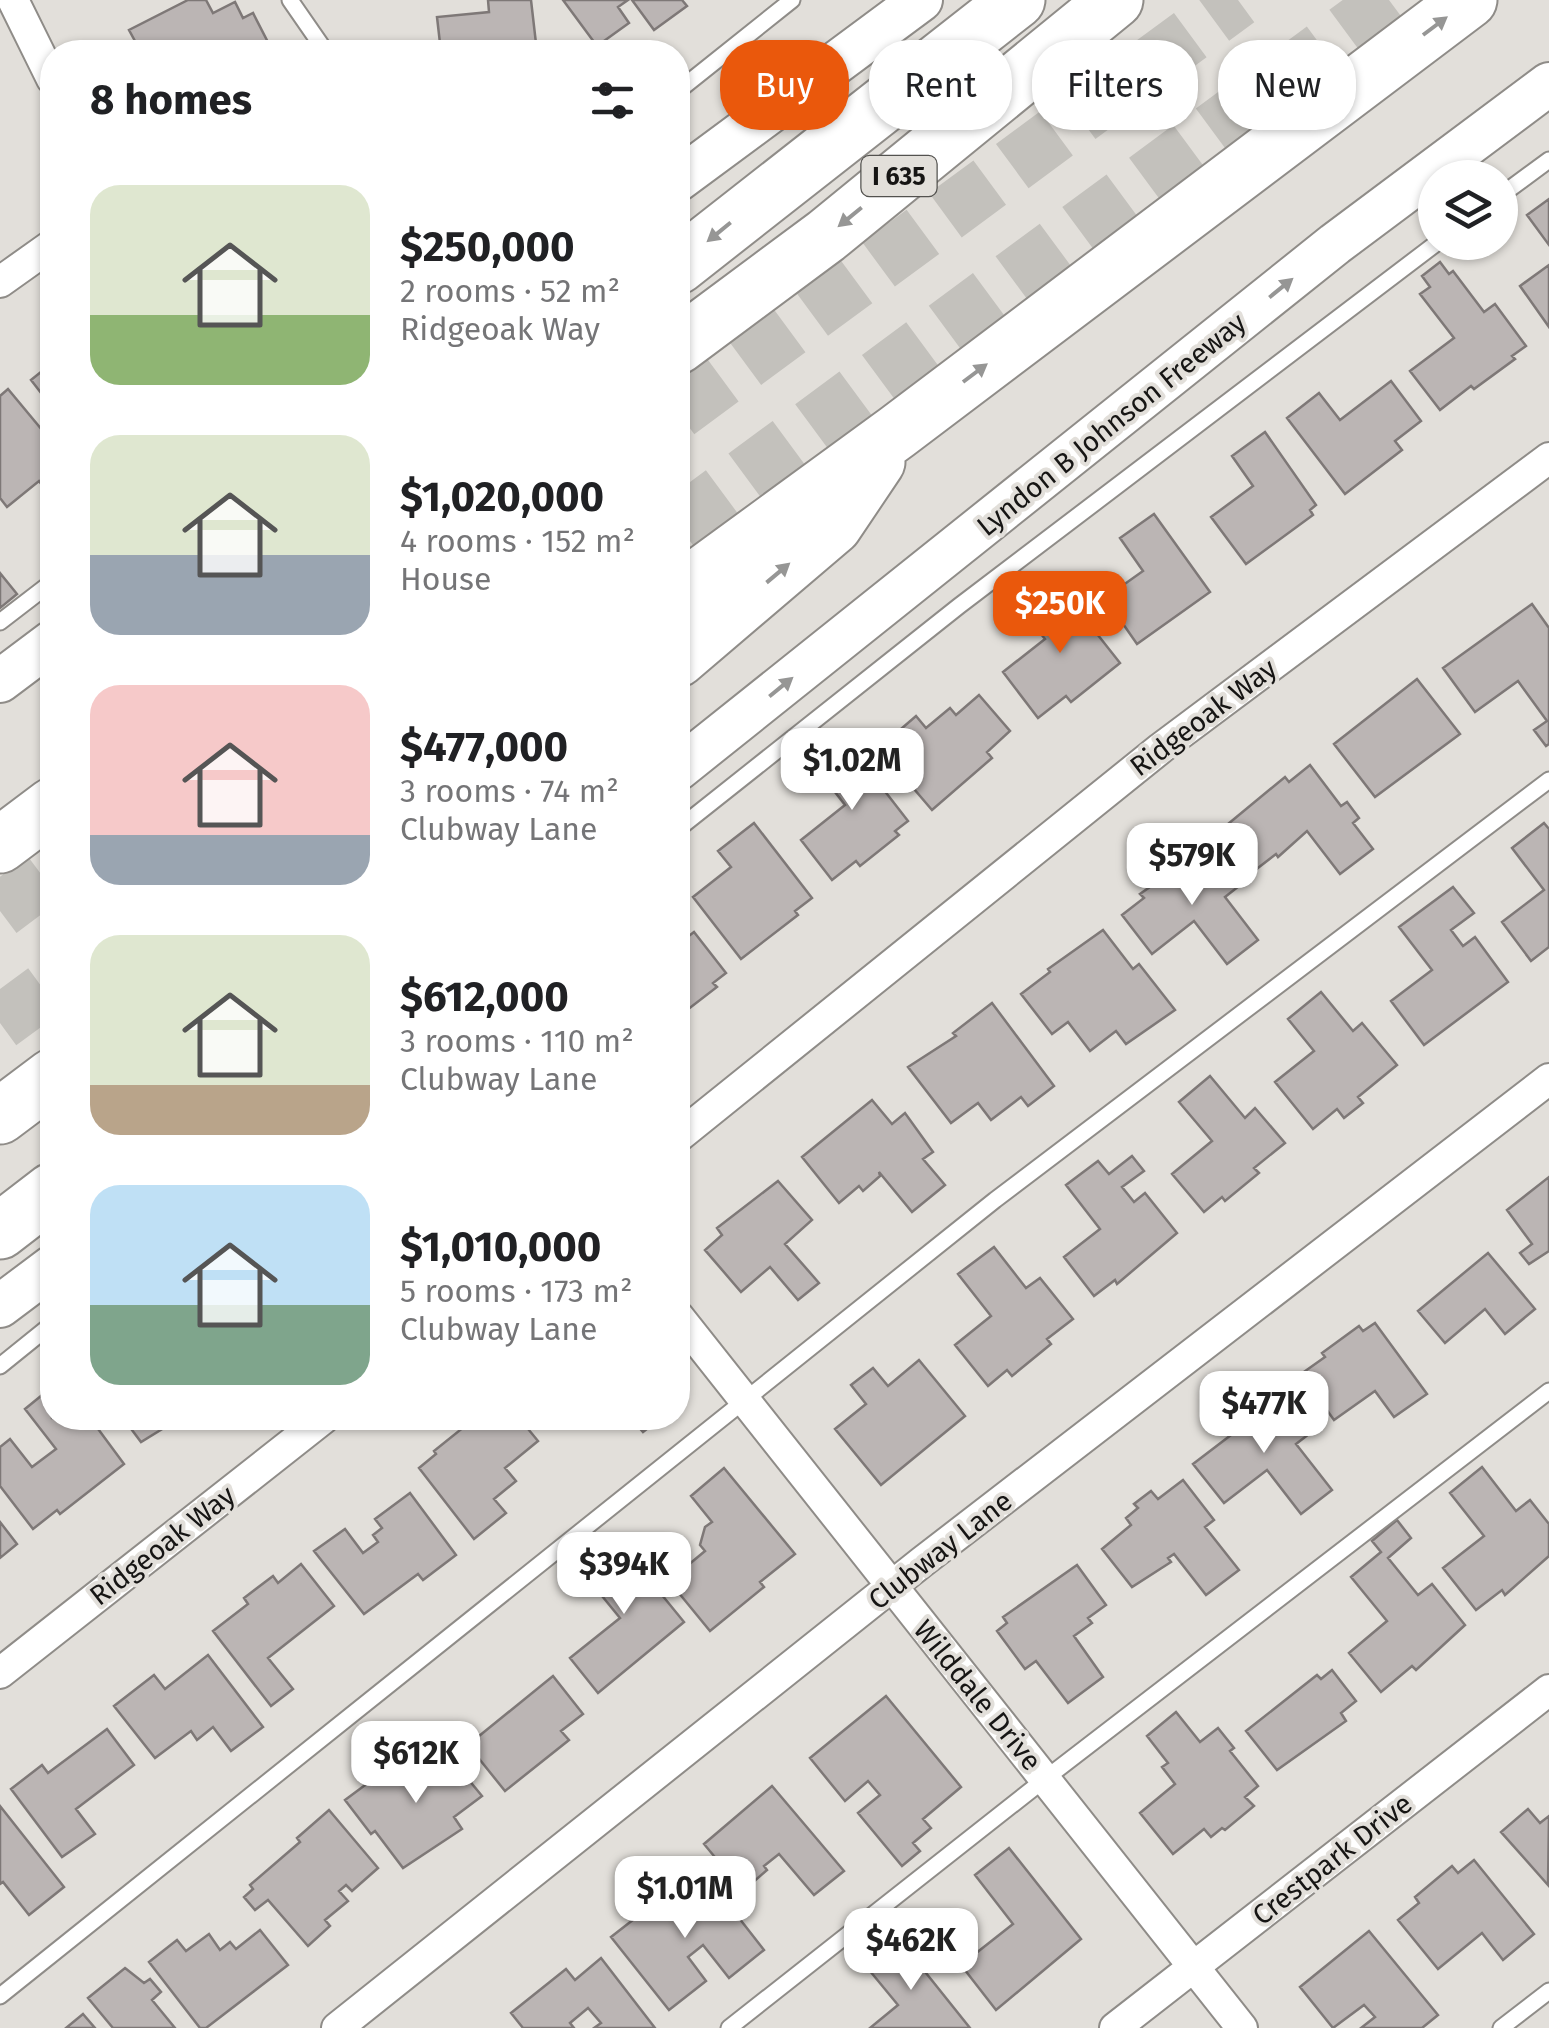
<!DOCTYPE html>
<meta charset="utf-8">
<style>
body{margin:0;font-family:"Fira Sans",sans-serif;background:#f6f6f6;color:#202124;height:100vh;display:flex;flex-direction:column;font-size:38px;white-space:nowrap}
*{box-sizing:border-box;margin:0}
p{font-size:32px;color:#757577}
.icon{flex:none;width:55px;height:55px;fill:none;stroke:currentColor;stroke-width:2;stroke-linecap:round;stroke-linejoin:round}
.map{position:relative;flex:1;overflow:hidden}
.drawer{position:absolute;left:40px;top:40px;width:650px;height:1390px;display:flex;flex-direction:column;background:#fff;border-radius:40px;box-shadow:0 2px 8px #0004}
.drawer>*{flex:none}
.hud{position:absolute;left:720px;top:40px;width:678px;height:90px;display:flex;gap:20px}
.controls{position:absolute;left:1418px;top:160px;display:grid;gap:20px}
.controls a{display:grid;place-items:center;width:100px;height:100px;border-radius:50%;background:#fff;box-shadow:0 2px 8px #0004;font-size:50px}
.price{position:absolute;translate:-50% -85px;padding:0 22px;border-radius:20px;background:#fff;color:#222;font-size:32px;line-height:65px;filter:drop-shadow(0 2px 5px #0008)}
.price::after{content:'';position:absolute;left:50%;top:60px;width:30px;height:22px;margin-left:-15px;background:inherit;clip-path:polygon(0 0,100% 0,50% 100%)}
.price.active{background:#ea580c;color:#fff}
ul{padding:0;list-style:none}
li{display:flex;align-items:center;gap:30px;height:250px;padding:0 50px}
li span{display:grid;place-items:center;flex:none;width:280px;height:200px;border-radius:30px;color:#555}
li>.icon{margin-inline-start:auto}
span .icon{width:120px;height:120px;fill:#fffc;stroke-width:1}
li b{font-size:42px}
h2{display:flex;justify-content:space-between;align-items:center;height:120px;padding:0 50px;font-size:42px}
.chip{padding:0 35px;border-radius:40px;background:#fff;box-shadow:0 2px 8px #0004;font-size:35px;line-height:90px}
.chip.active{background:#ea580c;color:#fff}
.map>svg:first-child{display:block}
.building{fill:#bbb5b4;stroke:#7e7877;stroke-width:2.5}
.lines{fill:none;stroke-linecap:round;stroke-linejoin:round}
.highway-tunnel{stroke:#c3c1bc;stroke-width:55;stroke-dasharray:55 28;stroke-linecap:butt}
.lane-casing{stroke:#8f8c88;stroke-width:19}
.street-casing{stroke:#8f8c88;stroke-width:34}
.secondary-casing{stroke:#8f8c88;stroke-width:46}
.highway-casing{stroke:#8f8c88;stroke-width:59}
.lane{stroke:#fff;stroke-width:15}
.street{stroke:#fff;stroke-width:30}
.secondary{stroke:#fff;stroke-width:42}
.highway{stroke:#fff;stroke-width:55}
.oneway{fill:#969695}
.labels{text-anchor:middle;stroke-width:8;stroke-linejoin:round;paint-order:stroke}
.shield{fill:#e2dfda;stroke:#53524f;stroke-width:2.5}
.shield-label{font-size:25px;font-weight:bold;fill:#161514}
.street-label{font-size:28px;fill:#161514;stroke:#e2dfda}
</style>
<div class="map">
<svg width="1549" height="2028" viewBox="0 0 1549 2028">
<rect width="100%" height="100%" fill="#e2dfda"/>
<path class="building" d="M 188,0 L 206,0 L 213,13 L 235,2 L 243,18 L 253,13 L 273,52 L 141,52 L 129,30 Z
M 488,0 L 531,0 L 537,52 L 441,52 L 437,17 L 489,12 Z
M 563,0 L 628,0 L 618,7 L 629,23 L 597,46 Z
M 632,0 L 682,0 L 687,6 L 654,30 Z
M 1549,199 L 1549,245 L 1527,215 Z
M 1440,262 L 1449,274 L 1453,271 L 1484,312 L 1495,304 L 1526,346 L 1512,356 L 1515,359 L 1474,389 L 1471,386 L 1440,410 L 1410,371 L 1454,338 L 1420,294 L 1430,287 L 1422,276 Z
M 1549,265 L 1549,327 L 1520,286 Z
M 52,363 L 52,407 L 31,380 Z
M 1391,381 L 1421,421 L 1395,441 L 1402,450 L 1345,494 L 1287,418 L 1319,393 L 1340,420 Z
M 8,389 L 52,442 L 52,498 L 39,481 L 7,507 L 0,498 L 0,396 Z
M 1265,432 L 1316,505 L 1310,510 L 1313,515 L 1246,564 L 1211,517 L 1253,486 L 1232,456 Z
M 1154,514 L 1210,592 L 1137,644 L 1105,598 L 1143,571 L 1120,538 Z
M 0,573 L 17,594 L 0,608 Z
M 1060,587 L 1120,663 L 1071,702 L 1066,696 L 1038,718 L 1003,672 L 1045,639 L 1025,614 Z
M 1532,604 L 1549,628 L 1549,744 L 1546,746 L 1534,730 L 1547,721 L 1518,681 L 1475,712 L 1443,668 Z
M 1417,679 L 1460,734 L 1375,797 L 1334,744 Z
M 979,695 L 1010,731 L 987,752 L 992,758 L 932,810 L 879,748 L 916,716 L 926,728 L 950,708 L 956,715 Z
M 842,736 L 908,821 L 895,831 L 899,835 L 860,866 L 856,861 L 832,880 L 801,840 L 845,805 L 811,761 Z
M 1310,765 L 1341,806 L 1347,802 L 1359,818 L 1353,823 L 1373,849 L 1340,874 L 1307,831 L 1278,857 L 1276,854 L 1254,871 L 1222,829 L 1285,777 L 1289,782 Z
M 754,823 L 812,898 L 795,911 L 798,915 L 741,959 L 693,897 L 731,867 L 718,851 Z
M 1544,823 L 1549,829 L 1549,947 L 1531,961 L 1502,922 L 1544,890 L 1512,848 Z
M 1208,846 L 1239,886 L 1225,897 L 1258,940 L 1227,964 L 1194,921 L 1152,954 L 1122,915 L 1144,898 L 1140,894 Z
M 1453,887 L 1474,913 L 1451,930 L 1463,946 L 1475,937 L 1508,982 L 1424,1045 L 1391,1001 L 1432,970 L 1399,927 Z
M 1103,930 L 1133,969 L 1139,964 L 1175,1010 L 1126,1044 L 1116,1031 L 1090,1051 L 1068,1022 L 1052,1034 L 1021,994 L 1050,972 L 1048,969 Z
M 694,932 L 726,973 L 713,983 L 717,987 L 678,1017 L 678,937 L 681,942 Z
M 1321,992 L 1353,1031 L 1362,1023 L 1397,1065 L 1358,1097 L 1363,1103 L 1344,1118 L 1337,1109 L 1313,1129 L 1275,1082 L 1314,1051 L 1288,1019 Z
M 992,1003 L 1054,1086 L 1028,1106 L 1021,1097 L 991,1120 L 978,1103 L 951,1123 L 908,1067 L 956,1036 L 953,1033 Z
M 1210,1076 L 1245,1118 L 1255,1108 L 1285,1143 L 1254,1168 L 1259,1173 L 1225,1201 L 1222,1197 L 1204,1212 L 1172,1174 L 1212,1141 L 1179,1102 Z
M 872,1100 L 892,1124 L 905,1113 L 933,1152 L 923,1159 L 945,1185 L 912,1212 L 879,1172 L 880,1176 L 863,1191 L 859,1186 L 839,1203 L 802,1157 Z
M 1132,1156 L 1144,1171 L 1122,1187 L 1134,1202 L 1145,1193 L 1177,1233 L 1117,1284 L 1115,1280 L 1094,1296 L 1064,1257 L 1100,1229 L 1066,1185 L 1098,1161 L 1109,1174 Z
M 1549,1177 L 1549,1251 L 1529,1264 L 1520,1253 L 1532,1244 L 1507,1210 Z
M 778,1181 L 812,1220 L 785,1244 L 819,1283 L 798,1300 L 770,1267 L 741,1292 L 705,1250 L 722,1235 L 717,1228 Z
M 994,1247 L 1026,1288 L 1040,1278 L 1073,1319 L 1047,1339 L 1051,1344 L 1012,1376 L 1007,1370 L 988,1386 L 955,1345 L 991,1316 L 958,1274 Z
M 1488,1253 L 1535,1309 L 1505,1334 L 1485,1309 L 1445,1343 L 1418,1311 Z
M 1375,1323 L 1427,1394 L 1394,1417 L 1375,1391 L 1334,1420 L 1301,1374 L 1325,1357 L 1322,1353 L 1359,1326 L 1363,1331 Z
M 919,1360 L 965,1416 L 881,1485 L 835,1429 L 866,1404 L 851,1385 L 873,1368 L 888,1386 Z
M 52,1387 L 52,1418 L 90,1418 L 124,1464 L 60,1514 L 57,1510 L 33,1529 L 0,1486 L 0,1447 L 10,1439 L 32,1467 L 56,1449 L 25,1409 Z
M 1278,1393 L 1309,1434 L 1296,1444 L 1332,1490 L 1301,1514 L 1267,1470 L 1224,1503 L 1193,1464 L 1231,1435 L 1225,1428 L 1261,1400 L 1264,1405 Z
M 123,1418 L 180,1418 L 141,1442 Z
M 475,1418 L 485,1426 L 495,1418 L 519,1418 L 538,1441 L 505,1468 L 516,1481 L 494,1499 L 506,1513 L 474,1539 L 419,1468 L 436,1454 L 434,1451 Z
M 631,1418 L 661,1418 L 643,1432 Z
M 1482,1467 L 1516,1511 L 1530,1500 L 1549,1524 L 1549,1556 L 1505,1595 L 1502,1590 L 1476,1610 L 1443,1568 L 1484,1536 L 1450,1493 Z
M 724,1468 L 795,1554 L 760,1582 L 764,1587 L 710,1631 L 669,1581 L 705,1551 L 700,1545 L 705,1527 L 712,1522 L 691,1496 Z
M 1183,1480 L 1214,1520 L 1205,1527 L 1239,1570 L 1206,1595 L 1174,1554 L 1168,1558 L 1171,1562 L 1132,1587 L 1102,1549 L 1131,1525 L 1126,1518 L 1138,1508 L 1134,1504 L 1151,1491 L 1158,1499 Z
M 410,1493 L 456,1555 L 423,1580 L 418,1574 L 364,1614 L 314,1551 L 345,1529 L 363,1553 L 378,1542 L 373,1535 L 382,1528 L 375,1519 Z
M 1397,1520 L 1411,1538 L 1388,1558 L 1418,1595 L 1432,1584 L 1465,1625 L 1416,1670 L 1412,1666 L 1381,1692 L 1349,1653 L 1387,1621 L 1351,1577 L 1381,1552 L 1372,1541 Z
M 0,1522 L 17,1544 L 0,1558 Z
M 617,1540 L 684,1622 L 598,1693 L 570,1658 L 620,1618 L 580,1569 Z
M 301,1564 L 334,1606 L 268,1658 L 293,1689 L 271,1706 L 213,1631 L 248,1604 L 244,1598 L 273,1576 L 278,1583 Z
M 1077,1565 L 1106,1605 L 1088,1618 L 1092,1623 L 1074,1636 L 1103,1677 L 1068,1703 L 1036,1661 L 1025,1669 L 997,1631 L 1007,1623 L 1003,1617 Z
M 208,1655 L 263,1727 L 231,1751 L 213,1727 L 197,1740 L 191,1731 L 155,1758 L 114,1706 L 154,1675 L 165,1689 Z
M 1332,1670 L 1356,1701 L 1341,1713 L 1346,1721 L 1277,1770 L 1246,1731 L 1317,1675 L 1321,1679 Z
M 553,1676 L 583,1714 L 561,1731 L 569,1740 L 505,1791 L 468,1745 Z
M 886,1696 L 961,1787 L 923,1819 L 931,1828 L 913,1843 L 920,1851 L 902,1866 L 858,1813 L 880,1795 L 868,1781 L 845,1801 L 810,1758 Z
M 1176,1712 L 1200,1742 L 1218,1728 L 1234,1748 L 1230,1751 L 1258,1786 L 1245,1797 L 1254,1806 L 1225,1830 L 1222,1828 L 1211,1837 L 1204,1829 L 1173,1854 L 1140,1813 L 1175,1784 L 1162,1767 L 1168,1763 L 1147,1736 Z
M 107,1729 L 134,1765 L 76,1809 L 95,1834 L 62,1857 L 11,1789 L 42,1765 L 48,1773 Z
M 440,1745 L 482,1796 L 454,1817 L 462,1829 L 403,1868 L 375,1831 L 371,1834 L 345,1800 L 380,1774 L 388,1784 Z
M 772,1786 L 844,1871 L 814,1895 L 779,1854 L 764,1866 L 767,1870 L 743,1891 L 704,1844 Z
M 0,1806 L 64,1887 L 29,1915 L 3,1882 L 0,1884 Z
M 1528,1809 L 1540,1823 L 1549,1816 L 1548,1885 L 1501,1832 Z
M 329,1810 L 378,1868 L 352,1891 L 346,1885 L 339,1891 L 348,1901 L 325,1920 L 330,1926 L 308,1946 L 268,1900 L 255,1910 L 244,1897 L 253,1889 L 250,1885 L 300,1842 L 297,1838 Z
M 1009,1848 L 1081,1939 L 996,2010 L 961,1965 L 1013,1924 L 975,1875 Z
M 1474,1860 L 1534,1934 L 1503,1960 L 1482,1933 L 1438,1969 L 1398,1920 L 1419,1903 L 1415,1897 L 1452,1866 L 1458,1873 Z
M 688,1877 L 710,1904 L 721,1895 L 764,1950 L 729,1978 L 703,1945 L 688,1957 L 706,1981 L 669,2010 L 611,1937 Z
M 260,1930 L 288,1965 L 206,2028 L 200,2028 L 149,1962 L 177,1940 L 186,1951 L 209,1934 L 220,1950 L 230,1942 L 236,1949 Z
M 1369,1931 L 1438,2015 L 1422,2028 L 1361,2028 L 1375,2017 L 1364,2005 L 1333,2028 L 1300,1987 Z
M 898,1938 L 970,2028 L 870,2028 L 898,2005 L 865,1965 Z
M 601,1958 L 655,2028 L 594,2028 L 601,2023 L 588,2008 L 570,2023 L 574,2028 L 523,2028 L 511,2013 L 566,1969 L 575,1980 Z
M 125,1968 L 144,1983 L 150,1979 L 161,1992 L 152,2000 L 175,2028 L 113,2028 L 88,1998 Z
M 83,2014 L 95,2028 L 66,2028 Z"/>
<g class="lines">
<path class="highway-tunnel" d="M 678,412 L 1238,0
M 678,525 L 1389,0
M 0,911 L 52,872
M 0,1023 L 52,985"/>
<defs>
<path id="lane" d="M 290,0 L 326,52
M 678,91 L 792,0
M 1500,196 L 1549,160
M 0,622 L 52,582
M 678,829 L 959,606 L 1438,242
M 0,1366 L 52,1324
M 0,1996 L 995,1200 L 1549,780
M 729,2028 L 1045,1779 L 1549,1391
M 1501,2028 L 1549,1991"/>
<path id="street" d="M 13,0 L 52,79
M 0,282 L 52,245
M 678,1137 L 1161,748 L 1549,458
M 678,1316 L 1242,2028
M 0,1673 L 324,1418
M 337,2028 L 922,1562 L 1549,1079
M 1115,2028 L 1549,1690"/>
<path id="secondary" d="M 678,180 L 921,0
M 0,681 L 52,642
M 678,769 L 1335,244 L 1549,84
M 0,1306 L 52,1267"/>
<path id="highway" d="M 678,266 L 1017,0
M 678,346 L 826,236 L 1115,0
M 678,592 L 897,432 L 1469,0
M 678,659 L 834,526 L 877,462
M 0,845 L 52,806
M 0,1116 L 52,1077
M 0,1231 L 52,1191"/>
</defs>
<use href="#lane" class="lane-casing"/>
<use href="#street" class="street-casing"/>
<use href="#secondary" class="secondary-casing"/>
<use href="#highway" class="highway-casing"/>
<use href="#lane" class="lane"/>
<use href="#street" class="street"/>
<use href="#secondary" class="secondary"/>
<use href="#highway" class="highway"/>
</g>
<defs><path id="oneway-solid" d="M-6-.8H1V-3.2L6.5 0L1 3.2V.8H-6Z" transform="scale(2.5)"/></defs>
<g class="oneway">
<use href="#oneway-solid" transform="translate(1435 26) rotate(-37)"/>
<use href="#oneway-solid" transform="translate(850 217) rotate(141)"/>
<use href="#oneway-solid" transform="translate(719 232) rotate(141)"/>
<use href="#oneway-solid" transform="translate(1281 288) rotate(-39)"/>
<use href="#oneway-solid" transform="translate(975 373) rotate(-37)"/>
<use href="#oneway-solid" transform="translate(778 573) rotate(-40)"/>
<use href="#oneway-solid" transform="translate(781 687) rotate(-39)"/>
</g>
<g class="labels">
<rect class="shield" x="861.5" y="156" width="75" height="40" rx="8"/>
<g class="shield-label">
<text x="899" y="185">I 635</text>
</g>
<g class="street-label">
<text transform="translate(1111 424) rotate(-39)" y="10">Lyndon B Johnson Freeway</text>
<text transform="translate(1203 717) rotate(-37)" y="10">Ridgeoak Way</text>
<text transform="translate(162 1545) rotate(-38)" y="10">Ridgeoak Way</text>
<text transform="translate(940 1550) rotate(-38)" y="10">Clubway Lane</text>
<text transform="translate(978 1695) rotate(51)" y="10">Wilddale Drive</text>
<text transform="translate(1332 1859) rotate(-38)" y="10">Crestpark Drive</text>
</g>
</g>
</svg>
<div class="controls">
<a><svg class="icon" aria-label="layers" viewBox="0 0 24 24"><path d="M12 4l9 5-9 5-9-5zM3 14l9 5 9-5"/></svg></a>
</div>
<b class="price active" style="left:1060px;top:656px">$250K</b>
<b class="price" style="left:852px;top:813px">$1.02M</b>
<b class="price" style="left:1192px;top:908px">$579K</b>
<b class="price" style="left:1264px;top:1456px">$477K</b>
<b class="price" style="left:624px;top:1617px">$394K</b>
<b class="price" style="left:416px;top:1806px">$612K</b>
<b class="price" style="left:685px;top:1941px">$1.01M</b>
<b class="price" style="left:911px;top:1993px">$462K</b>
<div class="hud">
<a class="chip active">Buy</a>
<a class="chip">Rent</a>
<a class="chip">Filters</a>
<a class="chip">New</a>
</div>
<section class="drawer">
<h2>8 homes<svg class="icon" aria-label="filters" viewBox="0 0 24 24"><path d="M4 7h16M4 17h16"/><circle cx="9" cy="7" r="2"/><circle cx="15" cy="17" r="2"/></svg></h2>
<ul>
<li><span style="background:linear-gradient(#dfe7d0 65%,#8fb573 0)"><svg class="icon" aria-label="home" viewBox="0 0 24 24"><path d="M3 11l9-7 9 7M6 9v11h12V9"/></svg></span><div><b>$250,000</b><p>2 rooms · 52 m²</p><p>Ridgeoak Way</p></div></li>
<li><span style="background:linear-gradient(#dfe7d0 60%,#9aa5b1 0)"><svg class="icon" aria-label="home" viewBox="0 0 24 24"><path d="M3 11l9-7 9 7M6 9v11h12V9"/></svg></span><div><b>$1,020,000</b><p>4 rooms · 152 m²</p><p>House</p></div></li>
<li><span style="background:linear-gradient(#f6c9c9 75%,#9aa5b1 0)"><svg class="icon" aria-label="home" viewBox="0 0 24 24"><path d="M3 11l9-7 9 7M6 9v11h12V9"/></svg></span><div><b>$477,000</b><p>3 rooms · 74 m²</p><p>Clubway Lane</p></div></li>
<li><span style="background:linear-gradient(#dfe7d0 75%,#b9a48a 0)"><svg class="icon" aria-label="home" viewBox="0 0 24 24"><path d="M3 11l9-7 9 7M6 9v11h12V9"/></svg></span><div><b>$612,000</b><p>3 rooms · 110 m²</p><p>Clubway Lane</p></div></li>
<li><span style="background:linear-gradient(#bfe0f5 60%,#7fa58c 0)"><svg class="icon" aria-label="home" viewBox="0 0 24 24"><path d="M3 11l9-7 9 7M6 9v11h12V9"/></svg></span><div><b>$1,010,000</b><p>5 rooms · 173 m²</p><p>Clubway Lane</p></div></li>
</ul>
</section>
</div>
